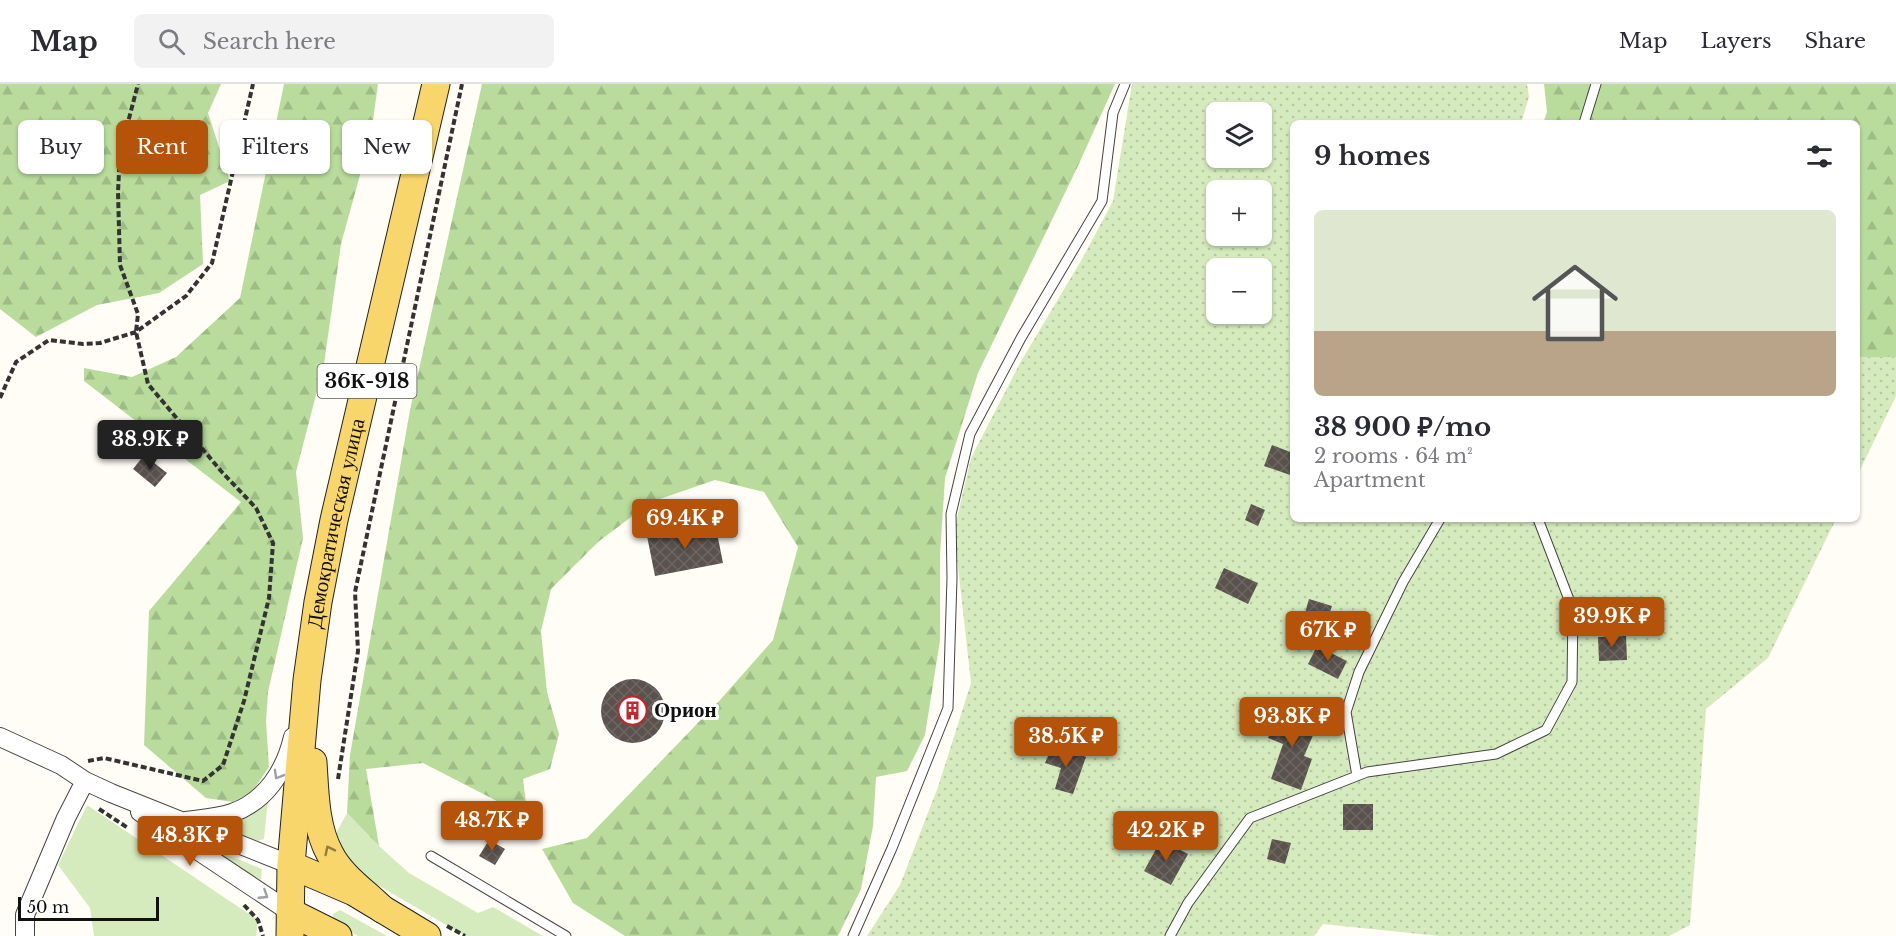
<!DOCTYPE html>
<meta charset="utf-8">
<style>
body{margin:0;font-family:"Libre Baskerville",serif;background:#f2f2f3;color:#2b2b33;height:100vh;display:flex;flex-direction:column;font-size:22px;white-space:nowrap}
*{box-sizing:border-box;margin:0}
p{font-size:20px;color:#7c7c81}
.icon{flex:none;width:33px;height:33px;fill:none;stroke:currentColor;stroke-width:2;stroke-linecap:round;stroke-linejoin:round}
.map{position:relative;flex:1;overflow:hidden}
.sheet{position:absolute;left:1290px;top:36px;width:570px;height:402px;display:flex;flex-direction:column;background:#fff;border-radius:9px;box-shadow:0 2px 4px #0004}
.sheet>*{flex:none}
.top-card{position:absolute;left:18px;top:36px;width:570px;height:54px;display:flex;gap:12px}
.buttons{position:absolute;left:1206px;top:18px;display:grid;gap:12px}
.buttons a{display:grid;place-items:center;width:66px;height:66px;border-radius:9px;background:#fff;box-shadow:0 2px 4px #0004;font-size:30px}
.scale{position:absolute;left:18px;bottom:15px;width:141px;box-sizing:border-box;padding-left:6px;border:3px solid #111;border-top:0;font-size:16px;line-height:21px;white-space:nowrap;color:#111;-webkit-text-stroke:4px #fff;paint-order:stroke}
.price{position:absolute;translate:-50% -51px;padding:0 14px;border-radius:6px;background:#b45309;color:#fff;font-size:20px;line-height:39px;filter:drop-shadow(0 2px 3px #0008)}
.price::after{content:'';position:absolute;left:50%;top:36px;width:18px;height:14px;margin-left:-9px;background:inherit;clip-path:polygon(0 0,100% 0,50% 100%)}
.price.on{background:#222;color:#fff}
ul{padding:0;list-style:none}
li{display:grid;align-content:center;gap:12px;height:318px;padding:0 24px}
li+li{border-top:2px solid #e1e1e2}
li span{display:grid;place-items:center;height:186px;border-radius:9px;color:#555}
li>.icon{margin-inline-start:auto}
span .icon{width:108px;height:108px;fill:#fffc;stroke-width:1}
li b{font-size:26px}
h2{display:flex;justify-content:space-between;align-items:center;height:72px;padding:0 24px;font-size:26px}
.chip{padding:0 21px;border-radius:9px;background:#fff;box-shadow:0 2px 4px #0004;font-size:21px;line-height:54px}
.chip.on{background:#b45309;color:#fff}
header{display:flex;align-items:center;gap:36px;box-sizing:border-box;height:84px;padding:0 30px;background:#fff;border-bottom:2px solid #e1e1e2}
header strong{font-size:28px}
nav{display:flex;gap:33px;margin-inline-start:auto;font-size:21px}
.search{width:420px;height:54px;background:#f2f2f3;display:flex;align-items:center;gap:15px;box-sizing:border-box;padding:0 21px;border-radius:9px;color:#7c7c81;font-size:22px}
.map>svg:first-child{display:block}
.grass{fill:#d5ebbd}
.forest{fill:url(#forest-firs)}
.park{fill:url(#park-dots);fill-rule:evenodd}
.building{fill:url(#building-cross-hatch)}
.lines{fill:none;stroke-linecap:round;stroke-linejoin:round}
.service-casing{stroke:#444;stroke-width:11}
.minor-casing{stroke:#444;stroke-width:20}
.primary-casing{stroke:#222;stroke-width:29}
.path{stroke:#333;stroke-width:4;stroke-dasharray:6 3;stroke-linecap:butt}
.service{stroke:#fff;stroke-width:9}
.minor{stroke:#fff;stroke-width:18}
.primary{stroke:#f9d66b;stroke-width:27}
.oneway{stroke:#a0a0a0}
.oneway2{stroke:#917d42}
.labels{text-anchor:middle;stroke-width:6;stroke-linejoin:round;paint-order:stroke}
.shield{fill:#fff;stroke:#585858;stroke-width:1.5}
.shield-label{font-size:20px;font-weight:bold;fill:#111}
.street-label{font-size:21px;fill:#111;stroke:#fff}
.poi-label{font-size:21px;font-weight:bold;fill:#111;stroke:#fff;text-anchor:start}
</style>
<header>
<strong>Map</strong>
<div class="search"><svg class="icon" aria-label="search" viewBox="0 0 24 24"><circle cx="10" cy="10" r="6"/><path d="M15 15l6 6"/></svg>Search here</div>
<nav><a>Map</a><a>Layers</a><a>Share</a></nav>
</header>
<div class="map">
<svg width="1896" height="852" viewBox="0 0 1896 852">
<defs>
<pattern id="forest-firs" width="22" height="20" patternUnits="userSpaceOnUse" patternTransform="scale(1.5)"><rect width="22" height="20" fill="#b9dc9c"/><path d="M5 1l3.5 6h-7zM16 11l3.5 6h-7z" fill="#9ebc85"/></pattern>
<pattern id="park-dots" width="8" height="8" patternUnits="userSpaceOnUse" patternTransform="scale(1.5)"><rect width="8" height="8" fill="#d5ebbd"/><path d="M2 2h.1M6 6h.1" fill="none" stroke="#b6c8a1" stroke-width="1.8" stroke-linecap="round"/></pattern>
<pattern id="building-cross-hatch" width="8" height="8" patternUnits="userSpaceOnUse" patternTransform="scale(1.5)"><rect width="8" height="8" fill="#5a524d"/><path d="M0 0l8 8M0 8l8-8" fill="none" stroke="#6d6662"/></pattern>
</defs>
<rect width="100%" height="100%" fill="#fffdf5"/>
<path class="grass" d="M 268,714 L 264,755 L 258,757 L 220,744 L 249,731 Z
M 87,721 L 258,836 L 256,852 L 94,852 L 90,824 L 58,781 Z
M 347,729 L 379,762 L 409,789 L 478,829 L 493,823 L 543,852 L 465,852 L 359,790 L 341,776 L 335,751 Z
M 194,758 L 262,785 L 261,796 Z
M 340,826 L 387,852 L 358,852 L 334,838 L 333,830 Z"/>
<path class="forest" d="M 0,0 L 221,0 L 208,29 L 230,97 L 200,111 L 203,180 L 159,209 L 97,221 L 36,253 L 0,225 Z
M 284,0 L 378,0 L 371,51 L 341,160 L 324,280 L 296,388 L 303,454 L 268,608 L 266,637 L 269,683 L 252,708 L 233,718 L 206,714 L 144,661 L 149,527 L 241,418 L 84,297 L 84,284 L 132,293 L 176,273 L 240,214 Z
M 482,0 L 1115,0 L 1077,84 L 978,289 L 945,394 L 940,471 L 940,556 L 925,651 L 907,687 L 876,693 L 873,742 L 861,805 L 838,852 L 625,852 L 573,819 L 542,765 L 587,754 L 720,616 L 773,556 L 798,463 L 764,408 L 715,396 L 651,418 L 598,458 L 551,505 L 541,547 L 547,608 L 559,650 L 550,685 L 523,695 L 526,719 L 534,736 L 423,679 L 366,685 L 379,762 L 347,729 L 350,671 L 410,326 Z
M 1544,0 L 1896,0 L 1896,275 L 1857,279 L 1857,39 L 1543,39 L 1547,28 Z"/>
<path class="park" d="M 1132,0 L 1527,0 L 1529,13 L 1521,39 L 1293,39 L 1293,435 L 1836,435 L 1768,574 L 1706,625 L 1690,841 L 1669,852 L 1439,852 L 1323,840 L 1314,852 L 867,852 L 900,801 L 938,703 L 971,599 L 954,447 L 971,374 L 1020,279 L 1082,175 L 1113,117 ZM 1216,28 L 1262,28 L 1262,74 L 1216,74 ZM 1216,106 L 1262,106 L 1262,152 L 1216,152 ZM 1216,184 L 1262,184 L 1262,230 L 1216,230 Z
M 1857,273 L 1896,273 L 1896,312 L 1857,392 Z"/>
<path class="building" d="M 1272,361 L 1293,369 L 1293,392 L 1264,382 Z
M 144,371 L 167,389 L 155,403 L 133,385 Z
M 1251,420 L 1265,426 L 1258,442 L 1245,436 Z
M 715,439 L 723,479 L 655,492 L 647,452 Z
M 1224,484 L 1258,499 L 1248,520 L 1215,504 Z
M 1309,515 L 1332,522 L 1324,546 L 1302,539 Z
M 1626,552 L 1627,576 L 1599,577 L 1598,553 Z
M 1317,562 L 1347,577 L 1338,595 L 1308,580 Z
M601 627a32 32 0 1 1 64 0a32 32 0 1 1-64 0Z
M 1280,625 L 1318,640 L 1304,672 L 1312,675 L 1301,706 L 1271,695 L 1283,660 L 1268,654 Z
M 1053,661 L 1086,673 L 1073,710 L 1055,705 L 1061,684 L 1045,679 Z
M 1343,720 L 1373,720 L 1373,746 L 1343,746 Z
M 1272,755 L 1291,759 L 1285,780 L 1267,775 Z
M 489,756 L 505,765 L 495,781 L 479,772 Z
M 1161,756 L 1188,770 L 1171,801 L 1144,787 Z"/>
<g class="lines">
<defs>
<path id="service" d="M 1584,39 L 1596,0
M 1357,692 L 1346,628 L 1359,588 L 1403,498 L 1440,435
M 431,772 L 566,852
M 853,852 L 892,764 L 948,624 L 952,494 L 951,430 L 970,350 L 1021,254 L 1102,117 L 1113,29 L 1125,0
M 1170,852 L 1188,819 L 1250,734 L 1367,688 L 1496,670 L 1546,646 L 1572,598 L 1573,526 L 1538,435"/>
<path id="minor" d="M 0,653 L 61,681 L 85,697 L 111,709 L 291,781
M 140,728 L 290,828
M 186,737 C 201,735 218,734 232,729 C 266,717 285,687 293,653
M 25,852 L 25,831 L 66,734 L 85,697"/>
<g id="primary">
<path d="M 313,678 C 315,708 315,743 330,770 C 341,792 365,808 382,825"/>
<path d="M 291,781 L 354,808 L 427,852"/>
<path d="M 290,828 L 338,852"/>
<path id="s1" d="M 290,852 L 291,781 L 307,596 L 318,518 L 334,436 L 436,0"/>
</g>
</defs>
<use href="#service" class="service-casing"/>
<use href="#minor" class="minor-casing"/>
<use href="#primary" class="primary-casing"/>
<path class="path" d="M 0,314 L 16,278 L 49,256 L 83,260 L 100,259 L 136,248 L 186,212 L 212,179 L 253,0
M 88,677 L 104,674 L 203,697 L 223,681 L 244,617 L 269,514 L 273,459 L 256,424 L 221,387 L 148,300 L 136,248 L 138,230 L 120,181 L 118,108 L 120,69 L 138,0
M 338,695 L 358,567 L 355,508 L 462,0
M 99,725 L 128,744
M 244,821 L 258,836 L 263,852
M 447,842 L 465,852"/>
<use href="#service" class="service"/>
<use href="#minor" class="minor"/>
<use href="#primary" class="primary"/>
</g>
<defs><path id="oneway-chevron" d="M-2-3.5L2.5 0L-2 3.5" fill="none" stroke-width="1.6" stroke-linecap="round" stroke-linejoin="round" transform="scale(1.5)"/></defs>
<g class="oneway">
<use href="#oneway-chevron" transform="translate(278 691) rotate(120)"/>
<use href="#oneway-chevron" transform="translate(264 811) rotate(33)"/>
</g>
<use class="oneway2" href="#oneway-chevron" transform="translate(329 766) rotate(-116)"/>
<defs>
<symbol id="building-ring" viewBox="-11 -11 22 22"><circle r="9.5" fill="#fff" stroke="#c4262e" stroke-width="1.5"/><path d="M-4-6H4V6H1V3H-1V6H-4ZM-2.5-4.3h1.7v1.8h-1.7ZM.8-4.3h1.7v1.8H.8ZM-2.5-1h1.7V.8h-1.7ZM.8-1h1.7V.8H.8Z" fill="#c4262e"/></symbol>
</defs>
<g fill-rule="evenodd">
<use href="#building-ring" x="616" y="610" width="33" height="33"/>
</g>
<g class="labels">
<rect class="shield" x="317.5" y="280" width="99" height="34" rx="4.5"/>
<g class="shield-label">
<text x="367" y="304">36К-918</text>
</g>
<g class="street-label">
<text dy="7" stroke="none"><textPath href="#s1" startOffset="416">Демократическая улица</textPath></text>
</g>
<g class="poi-label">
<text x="654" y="633">Орион</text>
</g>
</g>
</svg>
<div class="buttons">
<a><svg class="icon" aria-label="layers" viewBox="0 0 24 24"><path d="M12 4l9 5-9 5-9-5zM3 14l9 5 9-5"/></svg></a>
<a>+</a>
<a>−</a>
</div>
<div class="scale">50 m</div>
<b class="price on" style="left:150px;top:387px">38.9K ₽</b>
<b class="price" style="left:685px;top:466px">69.4K ₽</b>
<b class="price" style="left:1612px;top:564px">39.9K ₽</b>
<b class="price" style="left:1328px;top:578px">67K ₽</b>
<b class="price" style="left:1292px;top:664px">93.8K ₽</b>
<b class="price" style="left:1066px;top:684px">38.5K ₽</b>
<b class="price" style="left:492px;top:768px">48.7K ₽</b>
<b class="price" style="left:1166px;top:778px">42.2K ₽</b>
<b class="price" style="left:190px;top:783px">48.3K ₽</b>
<div class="top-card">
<a class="chip">Buy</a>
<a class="chip on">Rent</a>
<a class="chip">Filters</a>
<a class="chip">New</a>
</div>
<section class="sheet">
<h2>9 homes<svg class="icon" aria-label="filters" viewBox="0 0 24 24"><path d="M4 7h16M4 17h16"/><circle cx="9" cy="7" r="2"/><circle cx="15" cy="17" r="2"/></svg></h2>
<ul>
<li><span style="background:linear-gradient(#dfe7d0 65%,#b9a48a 0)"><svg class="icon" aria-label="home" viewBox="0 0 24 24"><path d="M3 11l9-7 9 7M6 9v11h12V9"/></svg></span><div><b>38 900 ₽/mo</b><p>2 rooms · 64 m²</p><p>Apartment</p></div></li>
</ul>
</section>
</div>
